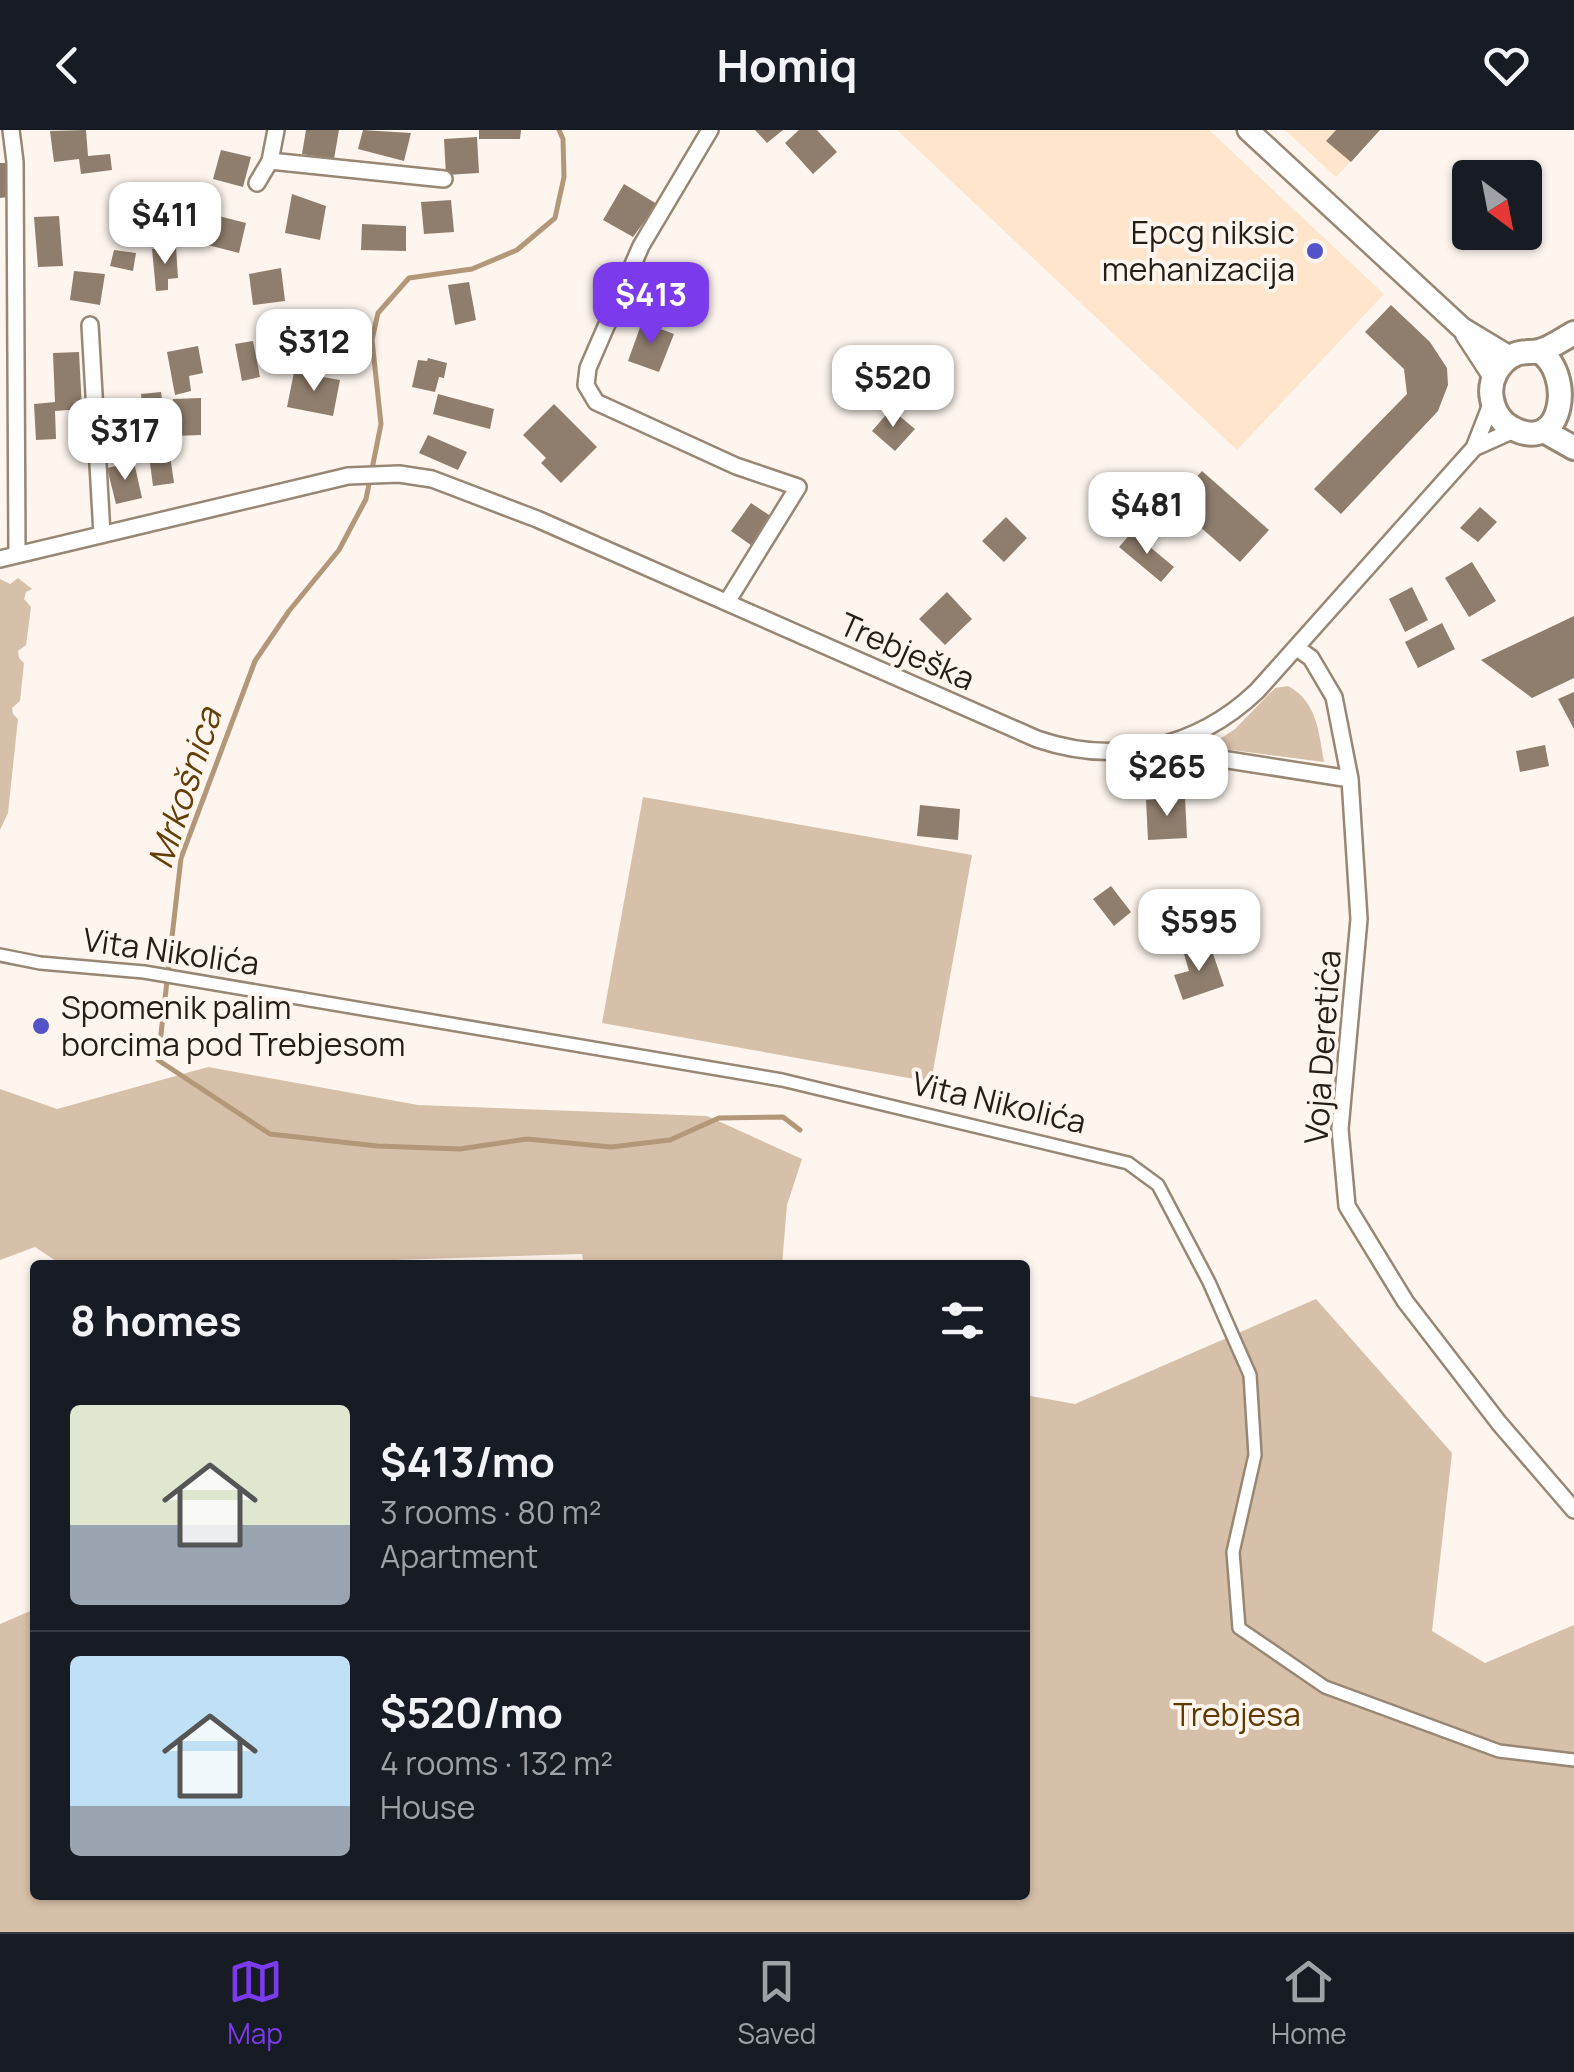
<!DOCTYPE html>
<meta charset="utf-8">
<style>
body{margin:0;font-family:Manrope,sans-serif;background:#20242c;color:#f1f3f6;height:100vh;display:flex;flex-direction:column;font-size:38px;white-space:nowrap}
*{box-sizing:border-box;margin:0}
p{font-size:32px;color:#9ea1a6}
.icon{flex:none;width:55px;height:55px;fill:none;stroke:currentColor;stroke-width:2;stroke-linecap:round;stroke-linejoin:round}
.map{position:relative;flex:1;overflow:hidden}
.drawer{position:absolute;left:30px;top:1130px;width:1000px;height:640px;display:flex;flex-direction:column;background:#171b24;border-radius:10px;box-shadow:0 2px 8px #0004}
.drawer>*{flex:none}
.needle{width:65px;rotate:148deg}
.controls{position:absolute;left:1452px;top:30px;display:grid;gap:20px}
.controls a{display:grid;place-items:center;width:90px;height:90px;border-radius:10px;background:#171b24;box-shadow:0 2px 8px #0004;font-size:50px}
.price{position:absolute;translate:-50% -85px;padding:0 22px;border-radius:20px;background:#fff;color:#222;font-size:32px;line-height:65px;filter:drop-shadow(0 2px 5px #0008)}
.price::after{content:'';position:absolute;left:50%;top:60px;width:30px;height:22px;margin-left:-15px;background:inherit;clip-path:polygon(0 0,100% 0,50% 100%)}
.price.current{background:#7c3aed;color:#fff}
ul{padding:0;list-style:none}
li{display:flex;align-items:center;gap:30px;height:250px;padding:0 40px}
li+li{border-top:2px solid #363941}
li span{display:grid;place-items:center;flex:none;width:280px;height:200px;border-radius:10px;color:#555}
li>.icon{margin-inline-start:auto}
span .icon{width:120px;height:120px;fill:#fffc;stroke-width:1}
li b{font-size:42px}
h2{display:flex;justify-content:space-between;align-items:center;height:120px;padding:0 40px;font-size:42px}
header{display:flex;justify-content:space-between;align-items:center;height:130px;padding:0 40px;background:#171b24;font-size:45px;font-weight:700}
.menu{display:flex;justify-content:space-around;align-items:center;height:140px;border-top:2px solid #363941;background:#171b24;font-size:28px;color:#9ea1a6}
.menu a{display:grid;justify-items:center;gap:5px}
.menu .current{color:#7c3aed}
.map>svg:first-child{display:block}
.built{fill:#fee5cc}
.green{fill:#d7c0a9}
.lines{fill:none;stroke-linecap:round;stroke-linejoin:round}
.stream{stroke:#b39779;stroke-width:5}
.building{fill:#8f7e6d}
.pedestrian-casing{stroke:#988775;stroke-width:16}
.minor-casing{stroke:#988775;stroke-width:20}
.tertiary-casing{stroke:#988775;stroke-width:25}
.secondary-casing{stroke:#988775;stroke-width:28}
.pedestrian{stroke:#fff;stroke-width:11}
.minor{stroke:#fff;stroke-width:15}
.tertiary{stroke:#fff;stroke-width:20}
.secondary{stroke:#fff;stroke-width:22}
.poi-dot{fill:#5353ca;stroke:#fdf5ee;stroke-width:4}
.labels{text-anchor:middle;stroke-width:8;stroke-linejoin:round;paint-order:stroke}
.poi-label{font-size:32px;fill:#241e17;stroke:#fdf5ee;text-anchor:end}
.street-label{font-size:32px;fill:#241e17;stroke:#fdf5ee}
.park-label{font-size:32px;fill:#603901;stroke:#fdf5ee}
.water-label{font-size:35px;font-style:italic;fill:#643e07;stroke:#fdf5ee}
</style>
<header><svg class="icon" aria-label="back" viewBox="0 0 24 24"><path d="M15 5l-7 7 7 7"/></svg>Homiq<svg class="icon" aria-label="heart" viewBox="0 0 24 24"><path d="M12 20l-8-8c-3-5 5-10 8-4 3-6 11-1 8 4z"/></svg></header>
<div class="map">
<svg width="1574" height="1802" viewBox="0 0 1574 1802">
<rect width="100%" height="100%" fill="#fdf5ee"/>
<path class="built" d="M 897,0 L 1209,0 L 1384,164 L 1237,320 Z
M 1285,0 L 1380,0 L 1336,47 Z"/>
<path class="green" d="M 18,448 L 32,459 L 26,462 L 24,469 L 31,477 L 26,515 L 18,521 L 19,528 L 24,533 L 20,571 L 12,578 L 13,584 L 18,589 L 8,683 L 0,700 L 0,449 L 10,454 Z
M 1288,556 C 1317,571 1319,603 1324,632 L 1208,617 L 1235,599 L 1275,558 Z
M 643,667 L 972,725 L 931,952 L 602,893 Z
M 208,937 L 418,975 L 707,986 L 802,1029 L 787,1075 L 782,1135 L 584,1135 L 582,1124 L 394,1130 L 390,1135 L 62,1135 L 35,1117 L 0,1130 L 0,959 L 57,979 Z
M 1316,1169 L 1452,1323 L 1432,1501 L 1485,1533 L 1574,1495 L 1574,1802 L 0,1802 L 0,1494 L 35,1479 L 35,1765 L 1025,1765 L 1025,1265 L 1075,1274 Z"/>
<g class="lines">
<path class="stream" d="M 559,0 L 563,9 L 564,47 L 555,88 L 517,120 L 472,139 L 409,148 L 378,183 L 372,210 L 381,294 L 366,369 L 339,420 L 289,481 L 255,531 L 181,728 L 158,930 L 270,1004 L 377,1016 L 460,1019 L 527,1009 L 611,1017 L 670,1010 L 719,988 L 783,987 L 800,1000"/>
</g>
<path class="building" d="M 86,0 L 88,26 L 110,24 L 112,40 L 81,44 L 79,29 L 54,32 L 50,1 Z
M 306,0 L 339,0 L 334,29 L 302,24 Z
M 363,0 L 411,3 L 404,31 L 358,19 Z
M 479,0 L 521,0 L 520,9 L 479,9 Z
M 755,0 L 783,0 L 767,13 Z
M 799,0 L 817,0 L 837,22 L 813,44 L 785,13 Z
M 1336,0 L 1380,0 L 1351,32 L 1326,11 Z
M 477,7 L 479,43 L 446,45 L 444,9 Z
M 221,20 L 251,27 L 243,57 L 213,49 Z
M 0,33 L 7,33 L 8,67 L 0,68 Z
M 624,54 L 657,74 L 633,107 L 603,90 Z
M 292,64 L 326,76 L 320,110 L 285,103 Z
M 451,70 L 454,102 L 424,104 L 421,72 Z
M 207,83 L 246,93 L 239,123 L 200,113 Z
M 59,86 L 63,136 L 38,137 L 34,87 Z
M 362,94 L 406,96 L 406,121 L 361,120 Z
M 176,117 L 178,148 L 168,149 L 168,160 L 156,161 L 152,119 Z
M 114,120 L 136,123 L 133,141 L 110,136 Z
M 281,138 L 285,171 L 253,175 L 249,144 Z
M 74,141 L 105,144 L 100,175 L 70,170 Z
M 469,152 L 476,190 L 455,195 L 448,155 Z
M 1391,175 L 1430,212 L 1447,238 L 1448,255 L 1438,281 L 1341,384 L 1314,359 L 1407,264 L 1404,239 L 1365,202 Z
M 642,192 L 674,204 L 659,242 L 628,231 Z
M 253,211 L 260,247 L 242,251 L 235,214 Z
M 198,216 L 203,243 L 189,246 L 191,261 L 175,265 L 167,222 Z
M 79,222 L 82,279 L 55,281 L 56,309 L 36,310 L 34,274 L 55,272 L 53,223 Z
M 428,228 L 447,233 L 444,248 L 439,247 L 435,262 L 412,257 L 418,230 L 427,231 Z
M 294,242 L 340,250 L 333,286 L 287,277 Z
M 161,262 L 174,353 L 153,356 L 141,264 Z
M 438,264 L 494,279 L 490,299 L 433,284 Z
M 201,268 L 201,305 L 173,306 L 173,269 Z
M 554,274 L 597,317 L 561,353 L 541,333 L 546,328 L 523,305 Z
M 891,279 L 915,299 L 895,321 L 872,301 Z
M 130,280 L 133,326 L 112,328 L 108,282 Z
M 428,305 L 467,322 L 458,340 L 419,323 Z
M 134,332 L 142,368 L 116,374 L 107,338 Z
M 1202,341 L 1269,400 L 1240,432 L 1173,373 Z
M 751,373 L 775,389 L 755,418 L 731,401 Z
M 1480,377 L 1497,392 L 1478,412 L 1460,398 Z
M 1006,387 L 1027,408 L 1004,432 L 982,411 Z
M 1132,402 L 1174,437 L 1161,452 L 1119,417 Z
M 1472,432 L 1496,471 L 1469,487 L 1445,448 Z
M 1412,457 L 1428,490 L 1405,502 L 1389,469 Z
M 947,462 L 972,489 L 945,515 L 919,489 Z
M 1574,486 L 1574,548 L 1532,568 L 1481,530 Z
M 1442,493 L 1455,519 L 1418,538 L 1405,512 Z
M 1574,562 L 1574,599 L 1558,569 Z
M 1545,615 L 1549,636 L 1520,642 L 1516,621 Z
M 1185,667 L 1187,708 L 1148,710 L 1146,670 Z
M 920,675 L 960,679 L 958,710 L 917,706 Z
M 1111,756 L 1131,782 L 1114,796 L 1093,769 Z
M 1210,815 L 1224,856 L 1183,870 L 1174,845 L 1189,841 L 1184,824 Z"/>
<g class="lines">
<defs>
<path id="pedestrian" d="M 0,825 L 40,833 L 144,842 L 782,950 L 1128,1033 L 1158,1055 L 1209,1152 L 1250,1245 L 1255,1325 L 1233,1422 L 1239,1498 L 1325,1557 L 1499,1621 L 1574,1630"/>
<path id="minor" d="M 11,0 L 15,32 L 17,425
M 710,0 L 641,116 L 588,238 L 586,255 L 596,272 L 736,336 L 798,357 L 727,472
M 270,31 L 444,49
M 257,53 L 270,31 L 276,0
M 90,195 L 102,404
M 1474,318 L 1514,300
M 0,429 L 348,346 L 399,344 L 432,349 L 537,389 L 1037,609 C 1116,636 1196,619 1257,561 L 1474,318 L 1492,272
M 1297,518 L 1311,528 L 1334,567 L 1350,649 L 1359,789 L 1340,999 L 1347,1076 L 1405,1171 L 1499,1293 L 1574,1380
M 1180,610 L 1196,625 L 1350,649"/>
<path id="tertiary" d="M 1248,0 L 1462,198 L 1510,227
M 1466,204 L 1494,247"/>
<path id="secondary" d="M 1538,221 C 1574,241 1565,324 1514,299 C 1502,294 1494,282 1492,269 C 1488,251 1499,231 1516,224 C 1524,221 1531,223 1539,221 C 1551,218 1563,209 1574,203
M 1544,301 L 1574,318"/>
</defs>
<use href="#pedestrian" class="pedestrian-casing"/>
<use href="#minor" class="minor-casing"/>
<use href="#tertiary" class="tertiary-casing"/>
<use href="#secondary" class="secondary-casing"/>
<use href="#pedestrian" class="pedestrian"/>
<use href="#minor" class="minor"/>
<use href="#tertiary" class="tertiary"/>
<use href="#secondary" class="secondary"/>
</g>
<g class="poi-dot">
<circle cx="1315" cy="121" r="10"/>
<circle cx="41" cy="896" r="10"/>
</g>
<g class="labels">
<g class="poi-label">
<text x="1295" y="114">Epcg niksic<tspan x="1295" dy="37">mehanizacija</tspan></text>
<text x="61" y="889" text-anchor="start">Spomenik palim<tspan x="61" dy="37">borcima pod Trebjesom</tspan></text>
</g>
<g class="street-label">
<text transform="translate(907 522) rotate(24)" y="11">Trebješka</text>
<text transform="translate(171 822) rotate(8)" y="11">Vita Nikolića</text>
<text transform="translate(1323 917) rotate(-86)" y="11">Voja Deretića</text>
<text transform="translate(999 973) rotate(13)" y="11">Vita Nikolića</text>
</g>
<g class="park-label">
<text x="1237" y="1596">Trebjesa</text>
</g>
<g class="water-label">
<text transform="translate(185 658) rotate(-72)" y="12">Mrkošnica</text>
</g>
</g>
</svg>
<div class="controls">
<a><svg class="needle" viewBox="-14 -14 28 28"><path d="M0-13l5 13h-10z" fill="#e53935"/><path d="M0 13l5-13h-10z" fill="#9ea1a6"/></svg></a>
</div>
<b class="price" style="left:165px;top:137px">$411</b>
<b class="price current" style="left:651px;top:217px">$413</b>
<b class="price" style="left:314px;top:264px">$312</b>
<b class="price" style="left:893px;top:300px">$520</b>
<b class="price" style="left:125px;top:353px">$317</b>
<b class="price" style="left:1147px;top:427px">$481</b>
<b class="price" style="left:1167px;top:689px">$265</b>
<b class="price" style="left:1199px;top:844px">$595</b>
<section class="drawer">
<h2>8 homes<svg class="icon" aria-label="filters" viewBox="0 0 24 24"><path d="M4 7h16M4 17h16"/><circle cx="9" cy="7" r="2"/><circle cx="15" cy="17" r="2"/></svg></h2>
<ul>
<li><span style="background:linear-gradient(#dfe7d0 60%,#9aa5b1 0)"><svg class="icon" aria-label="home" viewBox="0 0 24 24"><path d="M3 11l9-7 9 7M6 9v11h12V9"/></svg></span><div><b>$413/mo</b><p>3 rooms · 80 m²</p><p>Apartment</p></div></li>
<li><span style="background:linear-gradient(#bfe0f5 75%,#9aa5b1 0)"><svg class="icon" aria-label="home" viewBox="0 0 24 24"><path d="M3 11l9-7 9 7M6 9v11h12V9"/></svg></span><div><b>$520/mo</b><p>4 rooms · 132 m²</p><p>House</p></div></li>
</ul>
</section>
</div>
<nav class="menu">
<a class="current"><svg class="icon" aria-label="map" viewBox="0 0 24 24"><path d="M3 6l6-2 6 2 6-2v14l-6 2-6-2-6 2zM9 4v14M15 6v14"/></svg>Map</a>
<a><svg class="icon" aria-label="saved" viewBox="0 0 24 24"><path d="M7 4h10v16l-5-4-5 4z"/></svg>Saved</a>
<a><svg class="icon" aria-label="home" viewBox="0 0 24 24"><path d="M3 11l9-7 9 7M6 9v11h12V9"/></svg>Home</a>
</nav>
